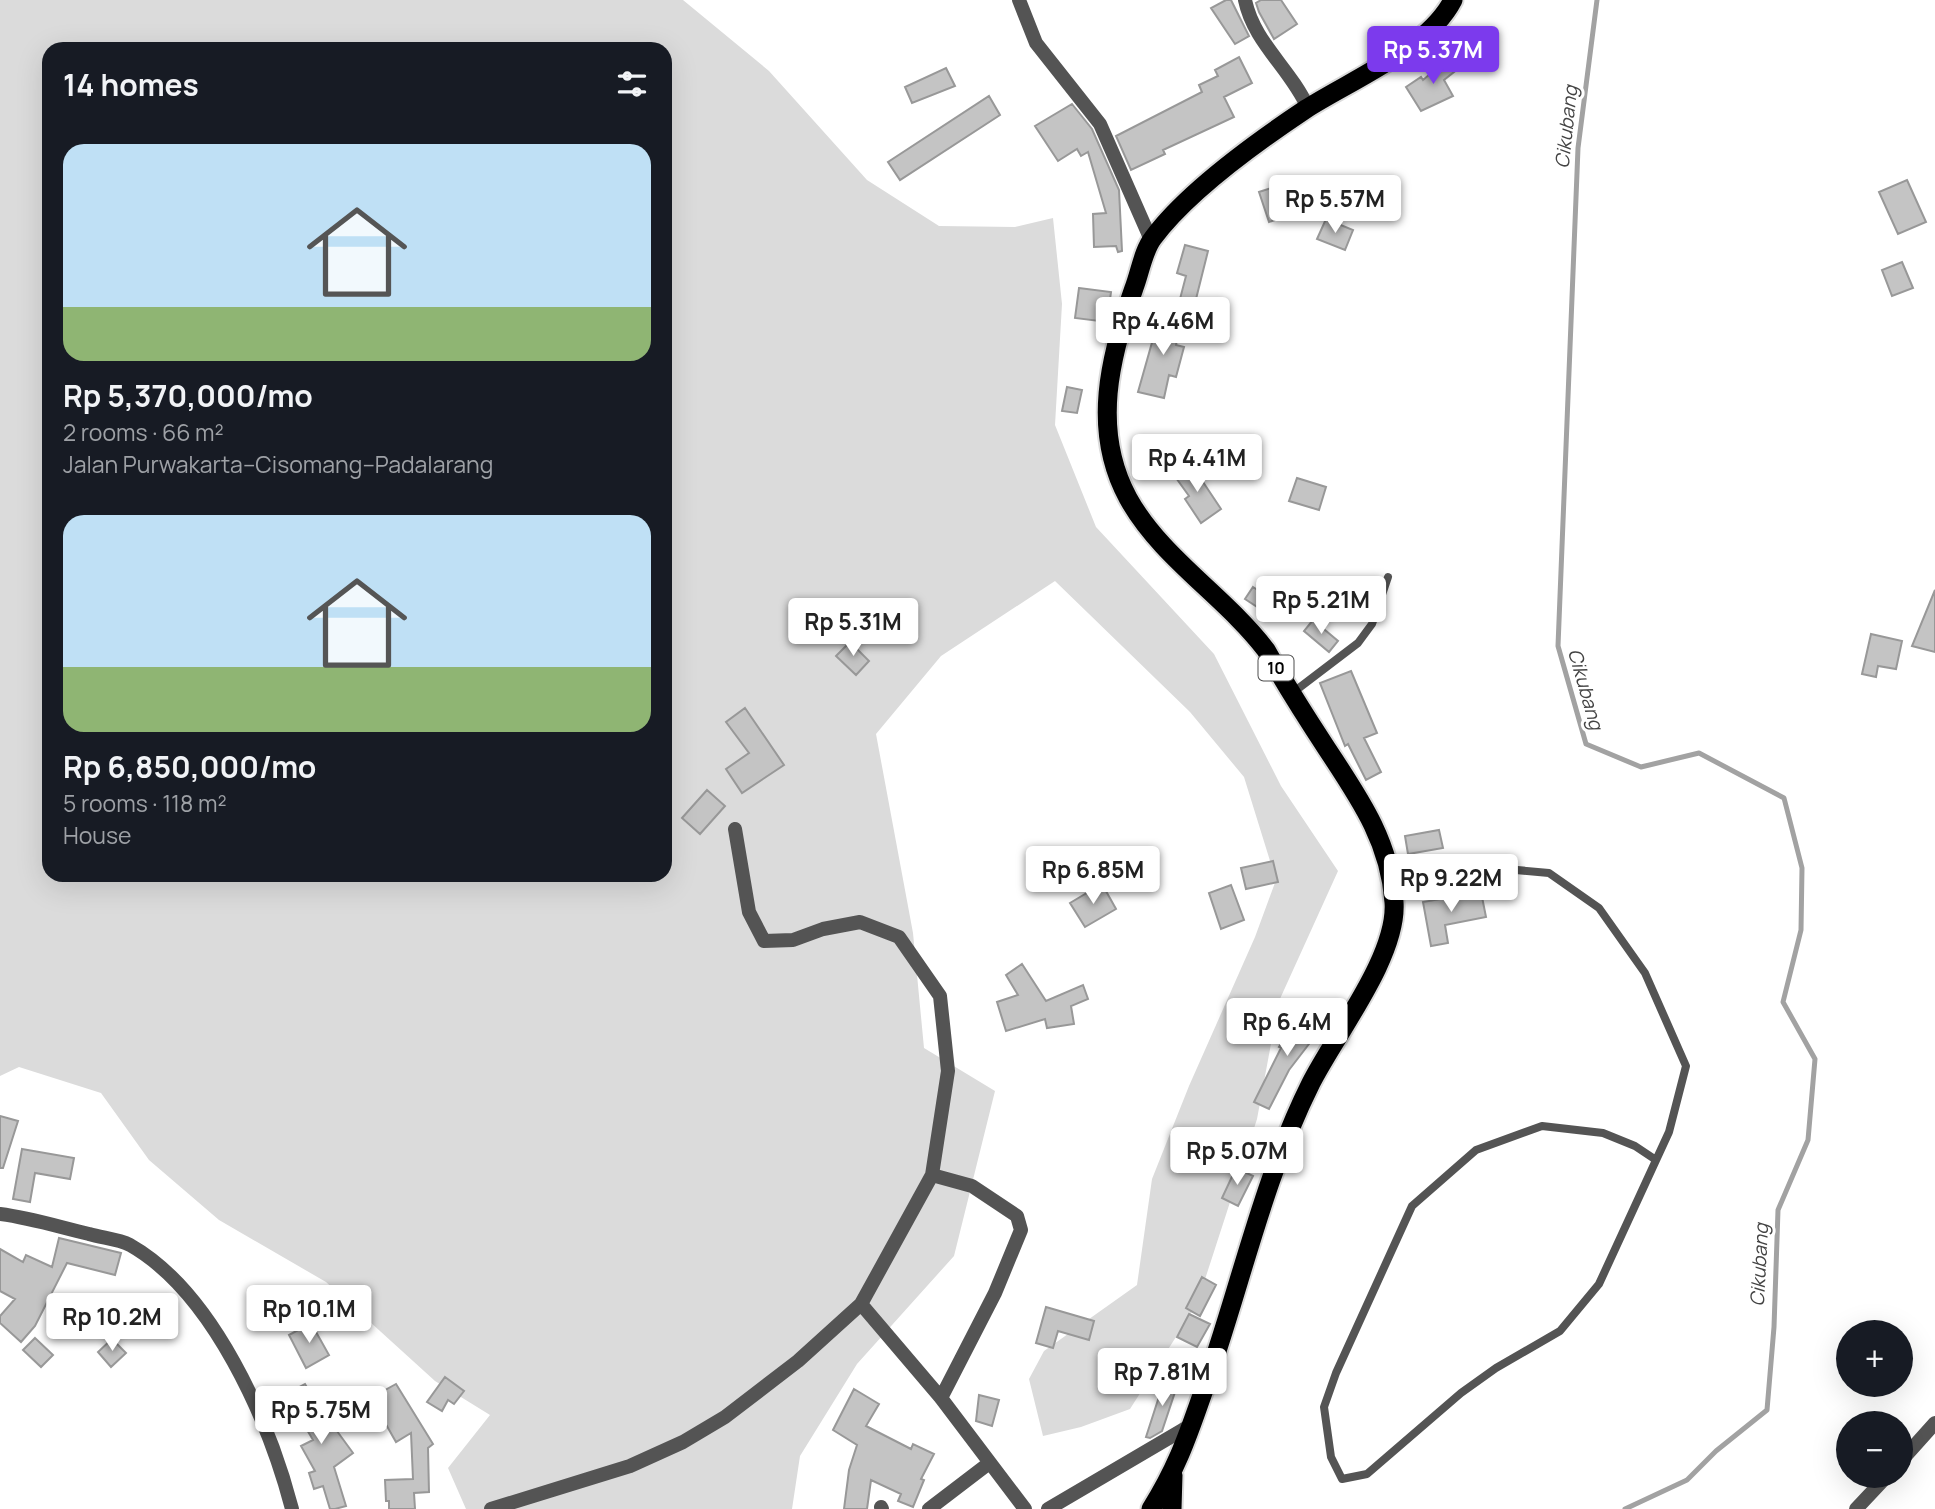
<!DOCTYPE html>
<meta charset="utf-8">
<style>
body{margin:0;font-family:Manrope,sans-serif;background:#20242c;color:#f1f3f6;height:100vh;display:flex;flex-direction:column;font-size:26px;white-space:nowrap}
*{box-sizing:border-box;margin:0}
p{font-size:23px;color:#9ea1a6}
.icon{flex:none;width:38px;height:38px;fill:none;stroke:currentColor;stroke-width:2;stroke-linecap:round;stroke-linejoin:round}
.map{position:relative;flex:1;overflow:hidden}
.sheet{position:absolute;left:42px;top:42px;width:630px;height:840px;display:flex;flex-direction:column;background:#171b24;border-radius:21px;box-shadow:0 7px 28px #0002}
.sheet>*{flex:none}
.fabs{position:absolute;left:1836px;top:1320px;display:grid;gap:14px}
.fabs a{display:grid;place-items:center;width:77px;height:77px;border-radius:50%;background:#171b24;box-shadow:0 7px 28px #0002;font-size:35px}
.price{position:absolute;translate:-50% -60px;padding:0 16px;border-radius:7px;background:#fff;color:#222;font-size:23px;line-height:46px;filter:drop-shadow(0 2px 4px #0008)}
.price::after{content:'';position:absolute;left:50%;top:42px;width:21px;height:16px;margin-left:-10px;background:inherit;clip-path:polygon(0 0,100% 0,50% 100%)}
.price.on{background:#7c3aed;color:#fff}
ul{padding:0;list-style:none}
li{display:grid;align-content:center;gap:14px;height:371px;padding:0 21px}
li span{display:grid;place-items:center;height:217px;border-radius:21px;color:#555}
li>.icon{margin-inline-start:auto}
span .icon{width:126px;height:126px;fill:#fffc;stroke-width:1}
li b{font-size:30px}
h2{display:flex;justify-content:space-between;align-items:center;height:84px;padding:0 21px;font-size:30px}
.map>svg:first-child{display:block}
.green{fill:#dbdbdb;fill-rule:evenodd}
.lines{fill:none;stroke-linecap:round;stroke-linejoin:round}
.stream{stroke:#a2a2a2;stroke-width:5}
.building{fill:#c4c4c4;stroke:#989898;stroke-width:2}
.trunk-casing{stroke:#dbdbdb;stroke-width:23}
.service{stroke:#545454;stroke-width:8}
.minor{stroke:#545454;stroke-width:14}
.trunk{stroke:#000;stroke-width:19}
.labels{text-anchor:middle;stroke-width:6;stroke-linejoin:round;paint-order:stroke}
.shield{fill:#fff;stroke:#4c4c4c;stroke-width:2}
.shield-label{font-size:16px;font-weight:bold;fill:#000}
.water-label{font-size:19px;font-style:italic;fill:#434343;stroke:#fff}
</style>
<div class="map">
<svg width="1935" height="1509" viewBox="0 0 1935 1509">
<rect width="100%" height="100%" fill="#fff"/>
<path class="green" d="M 0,0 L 683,0 L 769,71 L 867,180 L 939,226 L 1015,227 L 1053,218 L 1062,304 L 1055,425 L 1096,527 L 1214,654 L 1281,786 L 1338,871 L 1279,1001 L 1257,1119 L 1197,1304 L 1130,1409 L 1081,1427 L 1043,1436 L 1029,1379 L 1044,1351 L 1137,1285 L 1152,1179 L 1189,1086 L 1255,937 L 1276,880 L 1244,777 L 1190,712 L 1055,581 L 941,656 L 876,734 L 913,933 L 924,1048 L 995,1091 L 954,1256 L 857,1364 L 800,1456 L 792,1509 L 466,1509 L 448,1468 L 490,1415 L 435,1381 L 326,1282 L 219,1220 L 149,1160 L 101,1093 L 19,1067 L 0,1076 ZM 49,49 L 665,49 L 665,875 L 49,875 Z"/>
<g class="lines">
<path class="stream" d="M 1597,0 L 1578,148 L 1558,646 L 1586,744 L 1641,767 L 1699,753 L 1784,798 L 1802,868 L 1801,930 L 1783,1002 L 1815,1059 L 1808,1140 L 1778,1210 L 1774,1327 L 1767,1410 L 1716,1451 L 1687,1480 L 1625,1509"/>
</g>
<path class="building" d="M 1226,0 L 1231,0 L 1249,36 L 1235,44 L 1211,8 Z
M 1261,0 L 1281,0 L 1297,24 L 1274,39 L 1259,12 L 1256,3 Z
M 1239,57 L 1252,83 L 1224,97 L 1234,117 L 1163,150 L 1165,154 L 1131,170 L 1116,136 L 1202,92 L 1199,85 L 1218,76 L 1215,70 Z
M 1450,57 L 1459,68 L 1444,80 L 1453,96 L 1421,111 L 1406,87 L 1421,77 L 1423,80 Z
M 946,68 L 955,86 L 912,103 L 905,87 Z
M 989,96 L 1000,115 L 900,180 L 888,162 Z
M 1072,104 L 1092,129 L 1119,190 L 1122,251 L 1118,252 L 1116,246 L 1094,247 L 1093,214 L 1106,213 L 1088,152 L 1081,156 L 1077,149 L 1058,161 L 1035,126 Z
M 1907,180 L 1926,222 L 1898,234 L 1879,192 Z
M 1287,183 L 1296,213 L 1269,222 L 1259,192 Z
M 1326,219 L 1353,230 L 1345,250 L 1317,239 Z
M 1185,245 L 1208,251 L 1195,303 L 1180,299 L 1186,276 L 1177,273 Z
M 1902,262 L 1913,288 L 1892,296 L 1882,270 Z
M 1079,288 L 1111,292 L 1107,322 L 1075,318 Z
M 1162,311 L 1182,315 L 1176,345 L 1184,347 L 1176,377 L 1169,375 L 1164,398 L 1138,392 L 1153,339 L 1157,340 Z
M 1067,387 L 1082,390 L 1077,413 L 1062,411 Z
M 1191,464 L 1221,509 L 1201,523 L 1185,499 L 1189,496 L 1174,475 Z
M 1297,478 L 1326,487 L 1319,510 L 1289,501 Z
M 1253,587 L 1276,602 L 1268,614 L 1245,599 Z
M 1935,590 L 1935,652 L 1912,646 Z
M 1313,620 L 1338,641 L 1329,652 L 1304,631 Z
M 1871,634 L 1902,641 L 1896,669 L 1878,666 L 1876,677 L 1862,674 Z
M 850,642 L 869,661 L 856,675 L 836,656 Z
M 1351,671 L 1377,733 L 1364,738 L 1381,772 L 1366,780 L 1348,744 L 1345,746 L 1320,683 Z
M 745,708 L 784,765 L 742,793 L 726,769 L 749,753 L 726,722 Z
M 707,790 L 725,806 L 700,834 L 682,818 Z
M 1439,830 L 1443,848 L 1408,854 L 1405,836 Z
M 1273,861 L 1278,882 L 1246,889 L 1241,868 Z
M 1102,884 L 1116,909 L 1085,927 L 1070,903 Z
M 1231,885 L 1244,920 L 1221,929 L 1209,893 Z
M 1481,892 L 1486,917 L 1445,925 L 1448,943 L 1431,946 L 1423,902 Z
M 1022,964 L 1046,1001 L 1083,985 L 1088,999 L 1071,1006 L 1074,1024 L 1047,1028 L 1045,1019 L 1006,1031 L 997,1002 L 1018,995 L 1006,975 Z
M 1303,1013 L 1322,1027 L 1289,1070 L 1269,1109 L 1254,1102 L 1281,1048 L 1279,1047 Z
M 0,1116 L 18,1121 L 3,1168 L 0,1168 Z
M 22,1149 L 74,1158 L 70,1179 L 35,1173 L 30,1202 L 13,1199 Z
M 1236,1168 L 1253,1176 L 1238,1206 L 1222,1198 Z
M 59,1238 L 121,1253 L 115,1275 L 67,1263 L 35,1326 L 21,1342 L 0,1323 L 0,1316 L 15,1299 L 0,1291 L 0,1249 L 23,1262 L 26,1255 L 52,1267 Z
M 1202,1277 L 1216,1285 L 1200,1316 L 1186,1308 Z
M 1046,1307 L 1094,1321 L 1089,1340 L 1058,1331 L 1053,1348 L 1036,1343 Z
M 1189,1314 L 1210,1324 L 1197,1347 L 1177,1337 Z
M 311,1323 L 329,1355 L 306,1368 L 289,1335 Z
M 35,1338 L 53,1355 L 41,1367 L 23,1350 Z
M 112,1339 L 126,1353 L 111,1367 L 98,1352 Z
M 445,1377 L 464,1391 L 454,1404 L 448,1400 L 442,1411 L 427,1402 Z
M 1165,1378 L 1178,1383 L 1162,1431 L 1150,1438 L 1146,1437 Z
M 305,1384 L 331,1429 L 334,1427 L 353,1453 L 334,1467 L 346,1506 L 335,1509 L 330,1509 L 323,1486 L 314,1489 L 309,1473 L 315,1471 L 301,1446 L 313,1440 L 286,1394 Z
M 396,1384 L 433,1444 L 428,1448 L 429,1492 L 414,1493 L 415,1509 L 389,1509 L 389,1501 L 386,1501 L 385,1480 L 413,1479 L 411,1433 L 396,1442 L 371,1398 Z
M 854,1389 L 879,1404 L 866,1426 L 911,1449 L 913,1444 L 934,1454 L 921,1479 L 924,1480 L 913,1507 L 898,1501 L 901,1494 L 871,1480 L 867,1509 L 844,1509 L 849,1470 L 857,1445 L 833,1430 Z
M 979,1395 L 999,1400 L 992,1426 L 976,1421 Z"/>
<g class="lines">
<defs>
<path id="trunk" d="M 1151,1509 C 1175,1471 1186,1441 1201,1398 C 1239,1294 1261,1183 1311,1083 C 1335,1035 1398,956 1394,902 C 1390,842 1360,799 1327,749 C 1306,717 1285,684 1266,650 C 1225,596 1161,558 1128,498 C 1091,430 1110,356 1134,288 C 1140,273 1143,251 1153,238 C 1187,192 1258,141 1306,109 C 1351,80 1428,49 1453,0
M 1172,1509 L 1173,1475"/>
</defs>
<use href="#trunk" class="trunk-casing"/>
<path class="service" d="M 1291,694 L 1358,643 L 1372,624 L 1388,577
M 1394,897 L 1484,867 L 1549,873 L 1599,908 L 1645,973 L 1686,1066 L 1669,1132 L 1599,1284 L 1560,1331 L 1496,1368 L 1461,1393 L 1367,1474 L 1342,1479 L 1331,1457 L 1324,1407 L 1336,1373 L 1412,1206 L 1476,1150 L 1542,1126 L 1603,1133 L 1635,1146 L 1656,1160"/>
<path class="minor" d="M 1019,0 L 1036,43 L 1100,124 L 1151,240
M 1245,0 C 1254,43 1290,68 1308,108
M 735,829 L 749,912 L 764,941 L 793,940 L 823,929 L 860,922 L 899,937 L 940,996 L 948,1071 L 932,1175
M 0,1214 C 31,1218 59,1227 89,1234 C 102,1238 118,1239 130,1245 C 213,1292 269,1421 292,1509
M 861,1304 L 941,1398 L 1025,1509
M 1900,1462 L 1935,1423
M 881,1507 L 882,1509
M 491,1509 L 630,1466 L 683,1442 L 725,1417 L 798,1361 L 861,1304 L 932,1175 L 972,1186 L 1017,1216 L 1021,1230 L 995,1293 L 941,1398
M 929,1509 L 988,1464
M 1048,1509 L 1191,1425
M 1856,1509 L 1888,1475"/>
<use href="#trunk" class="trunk"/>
</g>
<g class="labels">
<rect class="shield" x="1258.5" y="655.5" width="35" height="25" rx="5"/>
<g class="shield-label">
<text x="1276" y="674">10</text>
</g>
<g class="water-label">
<text transform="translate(1566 127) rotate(-84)" y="7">Cikubang</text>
<text transform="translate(1586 689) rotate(74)" y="7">Cikubang</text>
<text transform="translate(1759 1265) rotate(-87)" y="7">Cikubang</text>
</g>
</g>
</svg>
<div class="fabs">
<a>+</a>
<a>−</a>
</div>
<b class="price on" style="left:1433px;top:86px">Rp 5.37M</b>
<b class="price" style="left:1335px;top:235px">Rp 5.57M</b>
<b class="price" style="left:1163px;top:357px">Rp 4.46M</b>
<b class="price" style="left:1197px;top:494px">Rp 4.41M</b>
<b class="price" style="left:1321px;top:636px">Rp 5.21M</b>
<b class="price" style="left:853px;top:658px">Rp 5.31M</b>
<b class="price" style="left:1093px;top:906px">Rp 6.85M</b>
<b class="price" style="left:1451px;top:914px">Rp 9.22M</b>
<b class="price" style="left:1287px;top:1058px">Rp 6.4M</b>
<b class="price" style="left:1237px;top:1187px">Rp 5.07M</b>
<b class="price" style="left:309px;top:1345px">Rp 10.1M</b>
<b class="price" style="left:112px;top:1353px">Rp 10.2M</b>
<b class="price" style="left:1162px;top:1408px">Rp 7.81M</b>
<b class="price" style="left:321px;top:1446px">Rp 5.75M</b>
<section class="sheet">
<h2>14 homes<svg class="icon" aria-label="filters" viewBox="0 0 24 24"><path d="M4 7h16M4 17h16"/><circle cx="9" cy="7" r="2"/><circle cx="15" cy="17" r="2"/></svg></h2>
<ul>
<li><span style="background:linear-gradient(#bfe0f5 75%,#8fb573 0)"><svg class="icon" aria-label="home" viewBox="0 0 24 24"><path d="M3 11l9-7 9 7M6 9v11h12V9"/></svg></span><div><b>Rp 5,370,000/mo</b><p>2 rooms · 66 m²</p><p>Jalan Purwakarta–Cisomang–Padalarang</p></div></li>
<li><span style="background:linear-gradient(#bfe0f5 70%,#8fb573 0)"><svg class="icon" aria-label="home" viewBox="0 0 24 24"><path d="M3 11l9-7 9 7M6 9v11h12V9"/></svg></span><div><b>Rp 6,850,000/mo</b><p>5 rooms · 118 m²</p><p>House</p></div></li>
</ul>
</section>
</div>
